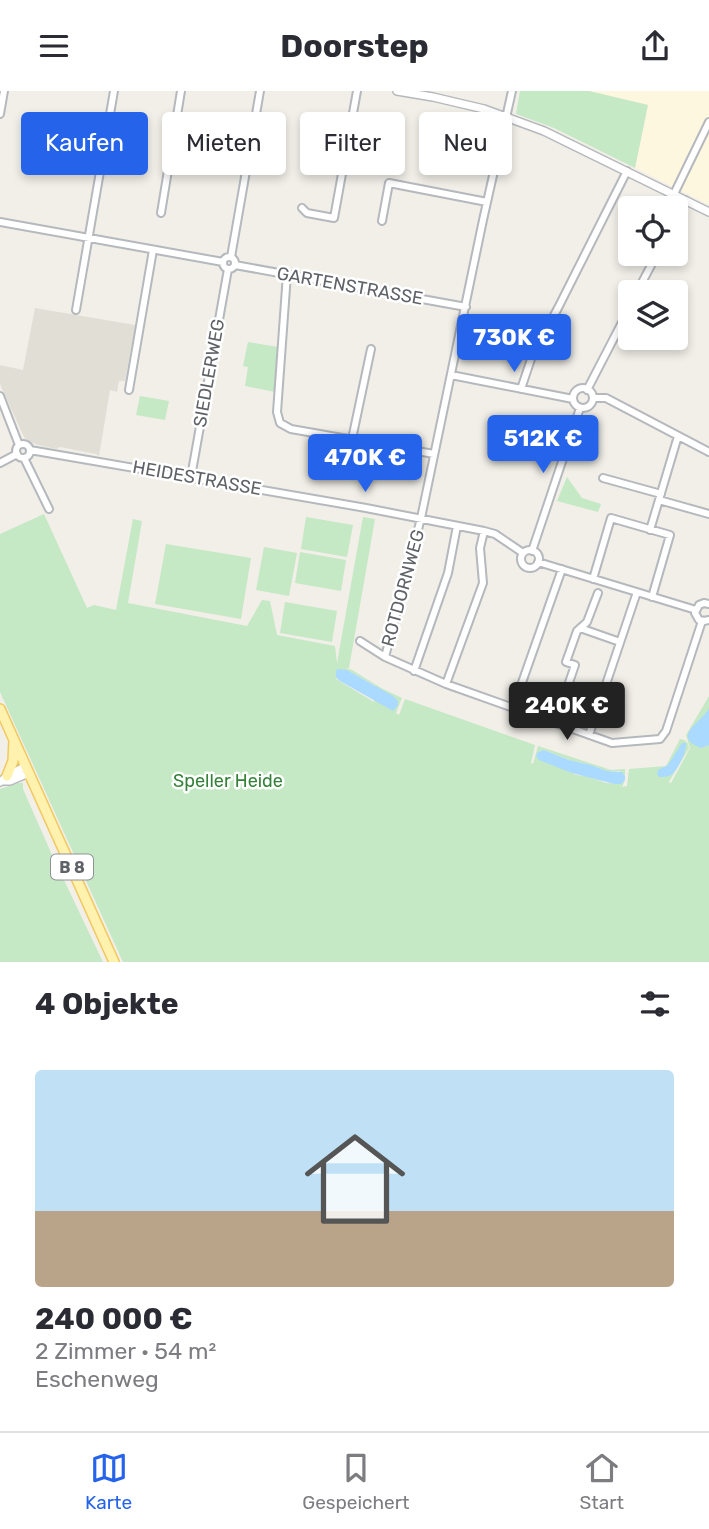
<!DOCTYPE html>
<html lang="de">
<meta charset="utf-8">
<style>
body{margin:0;font-family:Rubik,sans-serif;background:#f2f2f3;color:#2b2b33;height:100vh;display:flex;flex-direction:column;font-size:26px;white-space:nowrap}
*{box-sizing:border-box;margin:0}
p{font-size:23px;color:#7c7c81}
.icon{flex:none;width:38px;height:38px;fill:none;stroke:currentColor;stroke-width:2;stroke-linecap:round;stroke-linejoin:round}
.map{position:relative;height:871px;overflow:hidden}
.drawer{display:flex;flex-direction:column;background:#fff;flex:1}
.drawer>*{flex:none}
.top-card{position:absolute;left:21px;top:21px;width:668px;height:63px;display:flex;gap:14px}
.buttons{position:absolute;left:618px;top:105px;display:grid;gap:14px}
.buttons a{display:grid;place-items:center;width:70px;height:70px;border-radius:7px;background:#fff;box-shadow:0 4px 10px #0003;font-size:35px}
.price{position:absolute;translate:-50% -60px;padding:0 16px;border-radius:7px;background:#2563eb;color:#fff;font-size:23px;line-height:46px;filter:drop-shadow(0 2px 4px #0008)}
.price::after{content:'';position:absolute;left:50%;top:42px;width:21px;height:16px;margin-left:-10px;background:inherit;clip-path:polygon(0 0,100% 0,50% 100%)}
.price.on{background:#222;color:#fff}
ul{padding:0;list-style:none}
li{display:grid;align-content:center;gap:14px;height:371px;padding:0 35px}
li+li{border-top:2px solid #e1e1e2}
li span{display:grid;place-items:center;height:217px;border-radius:7px;color:#555}
li>.icon{margin-inline-start:auto}
span .icon{width:126px;height:126px;fill:#fffc;stroke-width:1}
li b{font-size:30px}
h2{display:flex;justify-content:space-between;align-items:center;height:84px;padding:0 35px;font-size:30px}
.tag{padding:0 24px;border-radius:7px;background:#fff;box-shadow:0 4px 10px #0003;font-size:24px;line-height:63px}
.tag.on{background:#2563eb;color:#fff}
header{display:flex;justify-content:space-between;align-items:center;height:91px;padding:0 35px;background:#fff;font-size:32px;font-weight:700}
.tabs{display:flex;justify-content:space-around;align-items:center;height:98px;border-top:2px solid #e1e1e2;background:#fff;font-size:19px;color:#7c7c81}
.tabs a{display:grid;justify-items:center;gap:4px}
.tabs .on{color:#2563eb}
.map>svg:first-child{display:block}
.commercial{fill:#fef7e0}
.education{fill:#e1ded6}
.green{fill:#c5e8c5;fill-rule:evenodd}
.water{fill:#aadaff}
.lines{fill:none;stroke-linecap:round;stroke-linejoin:round}
.minor-casing{stroke:#b5b8bc;stroke-width:10}
.tertiary-casing{stroke:#b5b8bc;stroke-width:10}
.primary-casing{stroke:#f2c960;stroke-width:12}
.minor{stroke:#fff;stroke-width:6}
.tertiary{stroke:#fff;stroke-width:7}
.primary{stroke:#fff2af;stroke-width:9}
.labels{text-anchor:middle;stroke-width:5;stroke-linejoin:round;paint-order:stroke}
.shield{fill:#fff;stroke:#8f9295;stroke-width:2}
.shield-label{font-size:16px;font-weight:bold;fill:#5f6368}
.street-label{font-size:18px;fill:#5f6368;stroke:#fff}
.park-label{font-size:18px;fill:#348238;stroke:#fff}
</style>
<header><svg class="icon" aria-label="menu" viewBox="0 0 24 24"><path d="M4 6h16M4 12h16M4 18h16"/></svg>Doorstep<svg class="icon" aria-label="share" viewBox="0 0 24 24"><path d="M12 15V3M7 8l5-5 5 5M5 13v7h14v-7"/></svg></header>
<div class="map">
<svg width="709" height="871" viewBox="0 0 709 871">
<rect width="100%" height="100%" fill="#f1efe8"/>
<path class="commercial" d="M 589,0 L 709,0 L 709,114 L 635,77 L 648,14 Z"/>
<path class="education" d="M 35,217 L 135,234 L 137,237 L 135,246 L 133,247 L 125,290 L 119,290 L 117,301 L 110,299 L 99,365 L 96,363 L 60,356 L 56,358 L 38,354 L 28,350 L 24,346 L 0,293 L 0,274 L 23,279 Z"/>
<path class="green" d="M 520,0 L 589,0 L 648,14 L 635,77 L 554,37 L 516,23 Z
M 248,251 L 278,256 L 275,301 L 245,295 L 248,276 L 243,275 Z
M 140,305 L 169,310 L 165,329 L 136,324 Z
M 567,386 L 582,407 L 601,413 L 598,421 L 557,410 Z
M 44,423 L 87,517 L 94,514 L 116,519 L 133,428 L 142,430 L 128,512 L 247,535 L 262,509 L 270,510 L 277,544 L 335,555 L 337,572 L 363,426 L 375,428 L 349,577 L 346,577 L 352,579 L 383,598 L 402,607 L 396,622 L 399,624 L 405,608 L 535,654 L 531,672 L 533,673 L 538,655 L 611,679 L 625,678 L 625,685 L 620,680 L 607,680 L 591,674 L 569,669 L 544,659 L 538,661 L 576,684 L 586,685 L 606,692 L 619,693 L 625,689 L 622,696 L 627,695 L 629,678 L 666,675 L 680,648 C 686,649 688,651 689,657 L 670,689 L 669,692 L 671,692 L 690,657 L 686,644 L 709,605 L 709,871 L 123,871 L 0,601 L 0,443 ZM 347,579 L 376,595 L 374,611 L 336,588 Z
M 306,426 L 353,434 L 347,466 L 301,458 Z
M 166,453 L 251,467 L 241,528 L 155,513 Z
M 264,456 L 297,462 L 289,505 L 256,499 Z
M 300,461 L 346,469 L 341,500 L 295,492 Z
M 285,511 L 337,520 L 332,551 L 280,542 Z
M 18,692 L 23,692 L 23,698 L 52,764 L 103,871 L 0,871 L 0,698 Z"/>
<path class="water" d="M 337,578 L 347,579 L 393,605 L 398,610 L 398,614 L 393,620 L 340,590 C 335,587 335,584 337,578 Z
M 709,617 L 709,654 L 701,657 C 670,645 702,632 709,617 Z
M 682,652 L 686,652 C 687,660 678,679 671,684 C 666,686 663,686 659,686 L 657,683 L 658,679 L 668,674 Z
M 544,659 L 569,669 L 591,674 L 607,680 L 622,681 L 625,685 L 625,689 L 621,693 L 614,693 L 572,682 L 539,669 L 536,665 L 538,661 Z"/>
<g class="lines">
<defs>
<path id="minor" d="M 0,23 L 4,0
M 674,103 L 709,31
M 302,117 L 307,122 L 334,127 L 357,0
M 161,122 L 181,0
M 676,127 L 685,109
M 382,130 L 389,92 L 487,111
M 0,131 L 223,171
M223 172a6 6 0 1 1 12 0a6 6 0 1 1-12 0Z
M 231,166 L 260,0
M 235,174 L 466,216
M 287,183 L 277,321 L 280,332 L 291,338 L 434,363
M 637,201 L 657,163
M 76,219 L 114,0
M 451,284 L 573,308
M573 307a10 10 0 1 1 20 0a10 10 0 1 1-20 0Z
M 521,298 L 532,265 L 558,217 L 627,80
M 129,299 L 153,159
M 587,299 L 630,216
M 0,305 L 19,354
M 593,307 L 606,307 L 709,361
M 352,348 L 371,258
M16 360a7 7 0 1 1 14 0a7 7 0 1 1-14 0Z
M 30,359 L 366,417 L 484,440 L 495,443 L 523,462
M 24,367 L 49,418
M 0,372 L 17,363
M 191,386 L 228,178
M 603,387 L 661,403
M 659,409 L 709,423
M 650,439 L 678,345
M 484,440 L 480,457 L 483,492 L 446,593 L 385,566 L 421,427 L 483,129 L 512,0
M521 468a9 9 0 1 1 18 0a9 9 0 1 1-18 0Z
M 532,460 L 580,317
M 538,471 L 696,519
M 593,488 L 611,427 L 670,444 L 652,506
M 709,513 L 704,512 L 699,514 L 695,522 L 699,529 L 704,530 L 709,529
M 580,537 L 620,551
M 360,550 L 385,566
M 414,580 L 448,482 L 457,435
M 446,593 L 612,652 L 660,648 L 666,640 L 702,530
M 513,617 L 562,478
M 546,629 L 554,609 L 562,612 L 575,574 L 566,571 L 577,540 L 587,531 L 598,502
M 589,644 L 637,501"/>
<path id="tertiary" d="M 397,0 L 433,6 L 484,18 L 544,40 L 709,121
M 2,690 L 10,690 L 29,682
M 0,691 L 7,685 L 26,675"/>
<path id="primary" d="M 0,618 L 114,871
M 7,685 L 13,670 L 14,649"/>
</defs>
<use href="#minor" class="minor-casing"/>
<use href="#tertiary" class="tertiary-casing"/>
<use href="#primary" class="primary-casing"/>
<use href="#minor" class="minor"/>
<use href="#tertiary" class="tertiary"/>
<use href="#primary" class="primary"/>
</g>
<g class="labels">
<rect class="shield" x="51" y="763.5" width="42" height="25" rx="5"/>
<g class="shield-label">
<text x="72" y="782">B 8</text>
</g>
<g class="street-label">
<text transform="translate(350 195) rotate(10)" y="6">GARTENSTRASSE</text>
<text transform="translate(209 282) rotate(-80)" y="6">SIEDLERWEG</text>
<text transform="translate(197 387) rotate(10)" y="6">HEIDESTRASSE</text>
<text transform="translate(403 497) rotate(-75)" y="6">ROTDORNWEG</text>
</g>
<g class="park-label">
<text x="228" y="696">Speller Heide</text>
</g>
</g>
</svg>
<div class="buttons">
<a><svg class="icon" aria-label="locate" viewBox="0 0 24 24"><circle cx="12" cy="12" r="6"/><path d="M12 2v4M12 18v4M2 12h4M18 12h4"/></svg></a>
<a><svg class="icon" aria-label="layers" viewBox="0 0 24 24"><path d="M12 4l9 5-9 5-9-5zM3 14l9 5 9-5"/></svg></a>
</div>
<b class="price" style="left:514px;top:283px">730K €</b>
<b class="price" style="left:543px;top:384px">512K €</b>
<b class="price" style="left:365px;top:403px">470K €</b>
<b class="price on" style="left:567px;top:651px">240K €</b>
<div class="top-card">
<a class="tag on">Kaufen</a>
<a class="tag">Mieten</a>
<a class="tag">Filter</a>
<a class="tag">Neu</a>
</div>
</div>
<section class="drawer">
<h2>4 Objekte<svg class="icon" aria-label="filters" viewBox="0 0 24 24"><path d="M4 7h16M4 17h16"/><circle cx="9" cy="7" r="2"/><circle cx="15" cy="17" r="2"/></svg></h2>
<ul>
<li><span style="background:linear-gradient(#bfe0f5 65%,#b9a48a 0)"><svg class="icon" aria-label="home" viewBox="0 0 24 24"><path d="M3 11l9-7 9 7M6 9v11h12V9"/></svg></span><div><b>240 000 €</b><p>2 Zimmer · 54 m²</p><p>Eschenweg</p></div></li>
</ul>
</section>
<nav class="tabs">
<a class="on"><svg class="icon" aria-label="map" viewBox="0 0 24 24"><path d="M3 6l6-2 6 2 6-2v14l-6 2-6-2-6 2zM9 4v14M15 6v14"/></svg>Karte</a>
<a><svg class="icon" aria-label="saved" viewBox="0 0 24 24"><path d="M7 4h10v16l-5-4-5 4z"/></svg>Gespeichert</a>
<a><svg class="icon" aria-label="home" viewBox="0 0 24 24"><path d="M3 11l9-7 9 7M6 9v11h12V9"/></svg>Start</a>
</nav>
